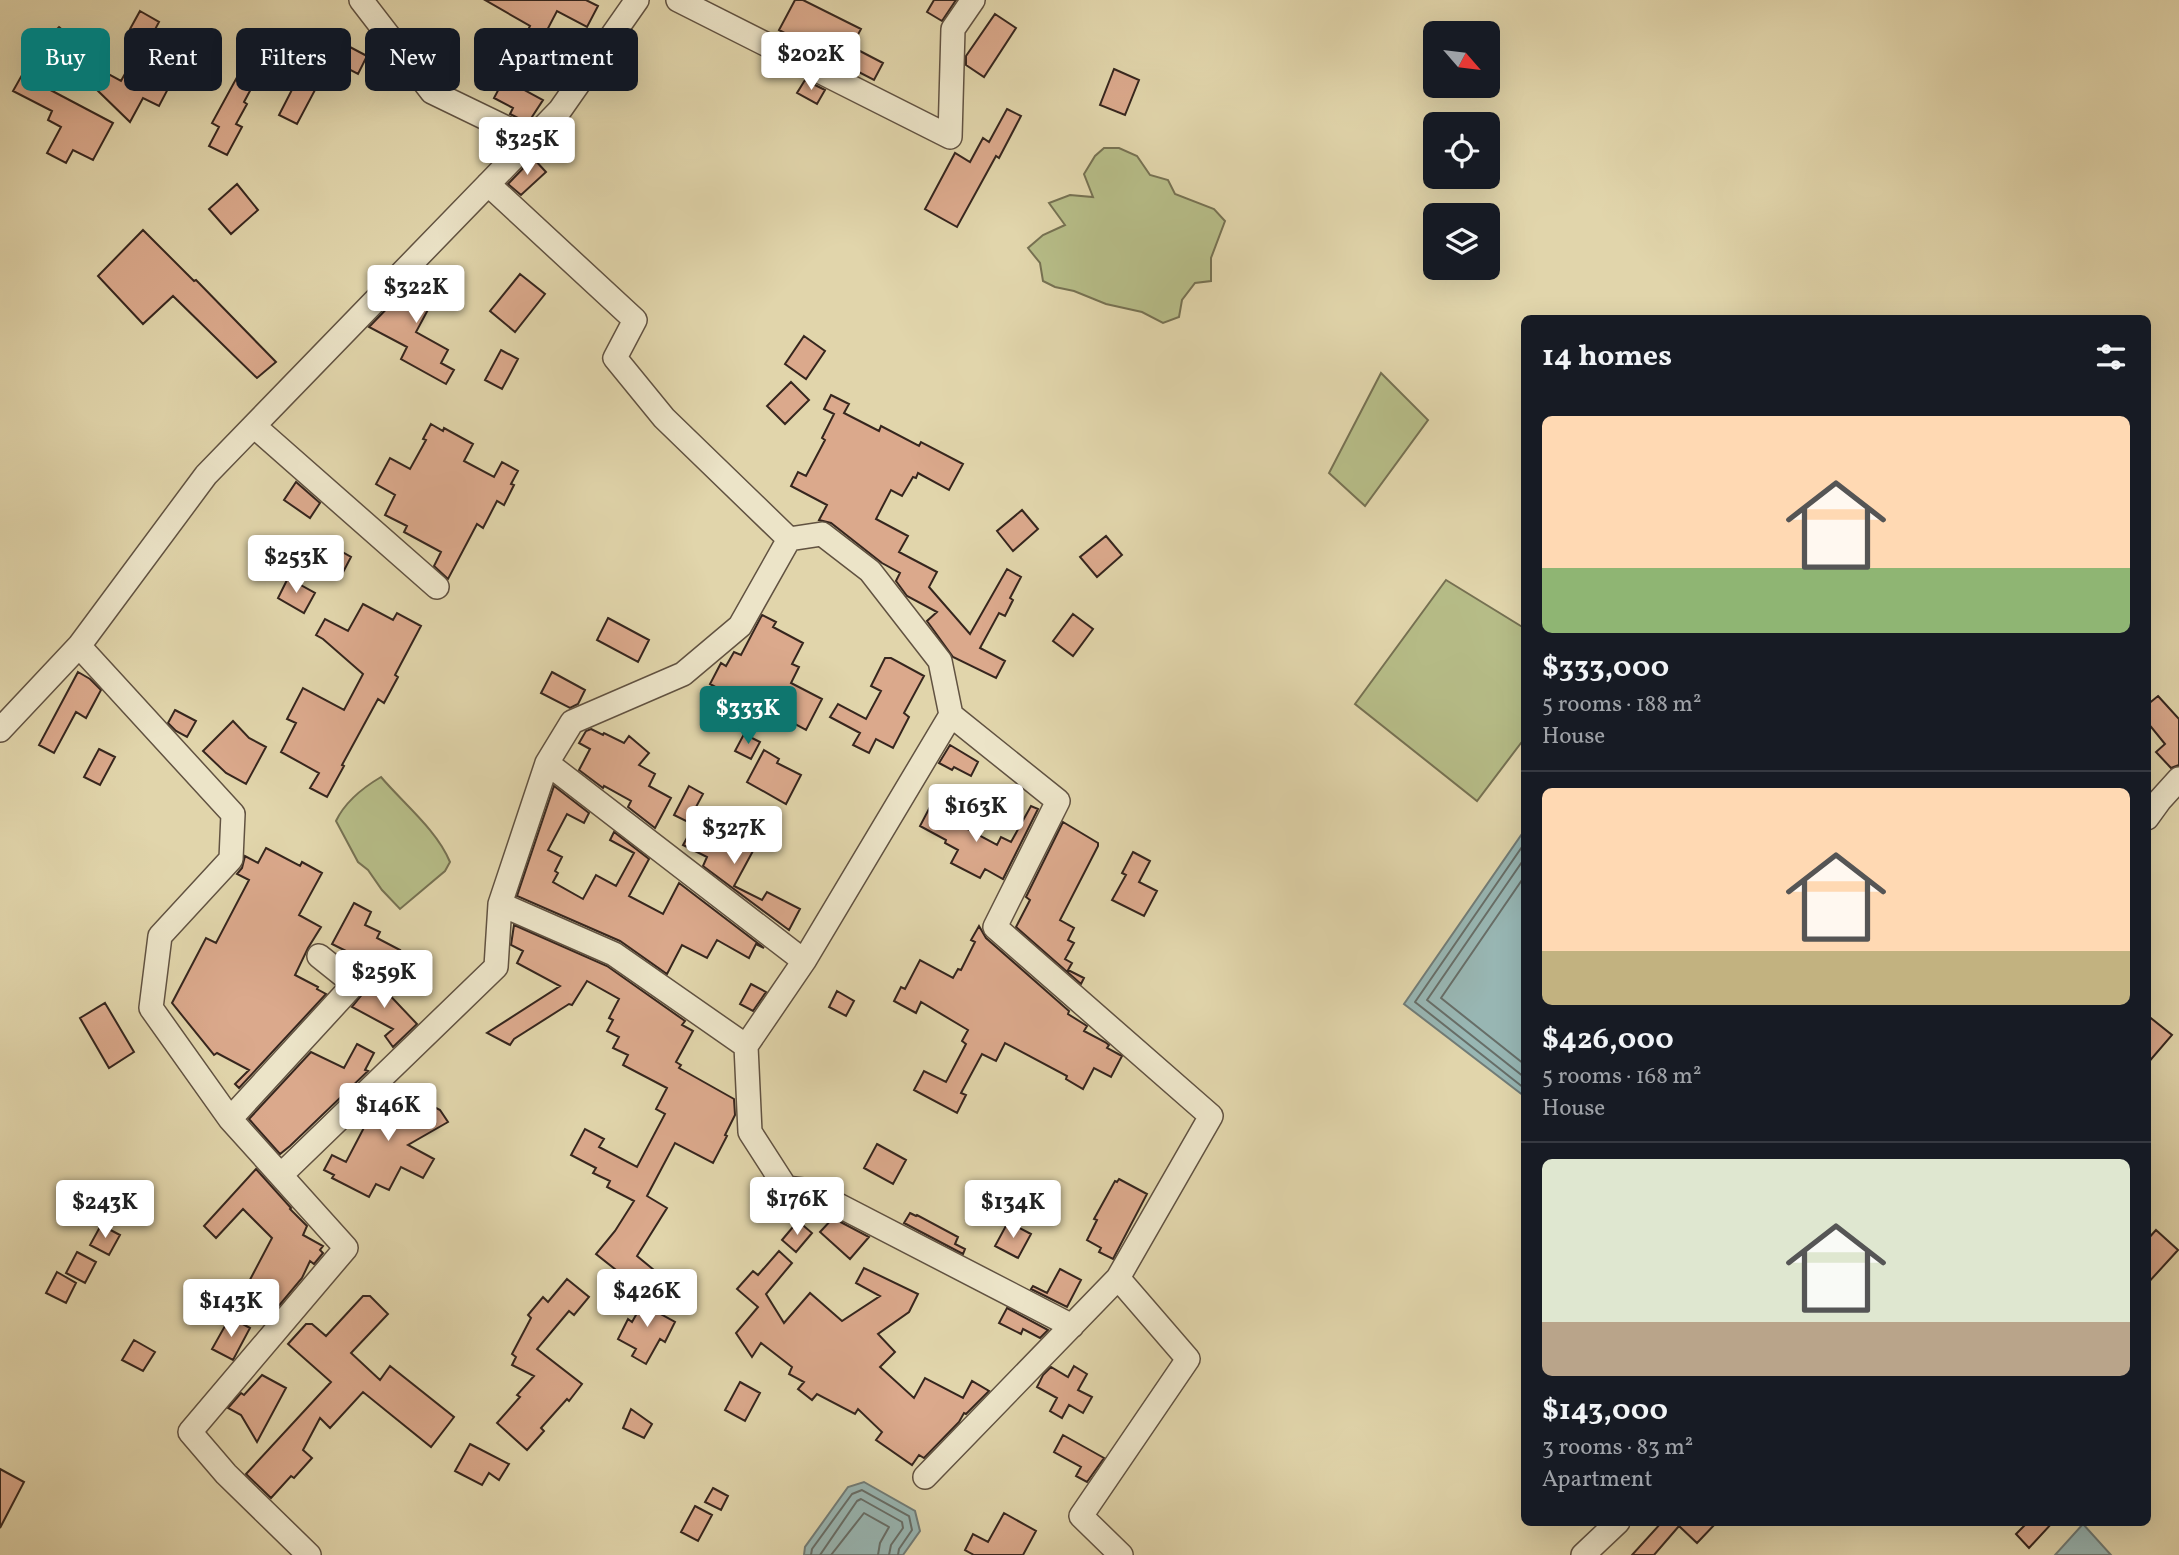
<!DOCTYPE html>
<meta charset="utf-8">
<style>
body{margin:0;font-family:Vollkorn,serif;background:#242831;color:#f1f3f6;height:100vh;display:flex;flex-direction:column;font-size:26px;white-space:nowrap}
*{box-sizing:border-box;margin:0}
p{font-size:23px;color:#9ea1a6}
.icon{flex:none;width:38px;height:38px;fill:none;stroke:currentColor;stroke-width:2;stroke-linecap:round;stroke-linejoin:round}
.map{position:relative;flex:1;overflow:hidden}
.sheet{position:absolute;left:1521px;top:315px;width:630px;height:1211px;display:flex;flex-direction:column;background:#171b24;border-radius:10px;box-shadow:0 7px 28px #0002}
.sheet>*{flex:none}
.banner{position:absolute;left:21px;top:28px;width:665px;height:63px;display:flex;gap:14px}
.needle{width:46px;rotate:118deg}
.buttons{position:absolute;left:1423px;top:21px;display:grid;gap:14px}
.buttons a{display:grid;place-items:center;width:77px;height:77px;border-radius:10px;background:#171b24;box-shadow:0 7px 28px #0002;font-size:35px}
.price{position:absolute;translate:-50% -60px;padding:0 16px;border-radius:7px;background:#fff;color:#222;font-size:23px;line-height:46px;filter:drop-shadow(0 2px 4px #0008)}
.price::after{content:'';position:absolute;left:50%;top:42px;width:21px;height:16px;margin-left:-10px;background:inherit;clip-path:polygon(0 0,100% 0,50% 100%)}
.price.current{background:#0f766e;color:#fff}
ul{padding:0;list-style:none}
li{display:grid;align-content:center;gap:14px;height:371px;padding:0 21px}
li+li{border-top:2px solid #363941}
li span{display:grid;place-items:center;height:217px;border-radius:10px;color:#555}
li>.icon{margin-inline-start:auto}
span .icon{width:126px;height:126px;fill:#fffc;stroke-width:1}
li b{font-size:30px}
h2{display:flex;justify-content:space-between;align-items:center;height:84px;padding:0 21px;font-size:30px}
.chip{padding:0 24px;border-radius:10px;background:#171b24;box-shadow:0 7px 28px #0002;font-size:24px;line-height:63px}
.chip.current{background:#0f766e;color:#fff}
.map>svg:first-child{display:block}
.green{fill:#b6bc87;stroke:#767152;stroke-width:2}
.water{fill:#98b6b3;stroke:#717c77;stroke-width:2}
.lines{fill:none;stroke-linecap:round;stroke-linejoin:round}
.shore{stroke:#676e68;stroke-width:2}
.building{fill:#dba98c;stroke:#36261e;stroke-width:2}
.street-casing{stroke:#615241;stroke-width:26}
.street{stroke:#ece4c8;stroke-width:23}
</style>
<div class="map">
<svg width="2179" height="1555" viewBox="0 0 2179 1555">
<rect width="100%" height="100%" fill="#e1d5ab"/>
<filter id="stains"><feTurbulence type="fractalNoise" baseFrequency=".00286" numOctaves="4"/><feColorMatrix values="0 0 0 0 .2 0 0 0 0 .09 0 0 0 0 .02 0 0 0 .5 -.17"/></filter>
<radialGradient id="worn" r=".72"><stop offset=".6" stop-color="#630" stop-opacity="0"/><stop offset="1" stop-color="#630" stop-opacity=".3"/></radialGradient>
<path class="green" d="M 1104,148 L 1119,148 L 1137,156 L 1150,175 L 1168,180 L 1175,194 L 1214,209 L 1225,221 L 1211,258 L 1211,281 L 1195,283 L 1182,300 L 1179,317 L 1163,323 L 1142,312 L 1106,304 L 1074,291 L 1055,287 L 1043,281 L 1040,263 L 1028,248 L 1043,235 L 1065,225 L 1049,203 L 1070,195 L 1093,197 L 1084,174 L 1095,156 Z
M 1381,373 L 1428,420 L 1365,506 L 1329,473 Z
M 1446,580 L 1524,628 L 1524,739 L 1477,801 L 1355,704 Z
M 381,777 C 403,803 437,830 450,862 L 445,871 L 400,909 L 382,890 L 368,870 L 358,862 L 336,821 C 345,802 364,787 381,777 Z"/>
<path class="water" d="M 1524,831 L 1524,1096 L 1404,1004 Z
M 864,1482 L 915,1511 L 920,1531 L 903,1555 L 804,1555 L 805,1547 L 848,1487 Z
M 2083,1524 L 2111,1555 L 2055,1555 Z"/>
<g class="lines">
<path class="shore" d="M 1524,844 L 1415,1002 L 1524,1088
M 1524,859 L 1427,1000 L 1524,1077
M 1524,877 L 1441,998 L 1524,1064
M 811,1555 L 812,1549 L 852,1494 L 862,1490 L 909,1516 L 912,1530 L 899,1549 L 898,1555
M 820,1555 L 857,1501 L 861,1499 L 902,1522 L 903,1528 L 891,1545 L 889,1555
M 831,1555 L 864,1513 L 889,1527 L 880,1543 L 878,1555"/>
</g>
<path class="building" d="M 485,0 L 586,0 L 598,6 L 587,27 L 557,11 L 543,38 L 528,30 L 530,26 Z
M 795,0 L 803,0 L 861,29 L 846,57 L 806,36 L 803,43 L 779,30 Z
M 934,0 L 956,0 L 942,21 L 927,12 Z
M 140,11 L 159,22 L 150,39 L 130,29 Z
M 995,14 L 1016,28 L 984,77 L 966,65 L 966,56 Z
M 59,27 L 85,50 L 99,69 L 121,81 L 127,70 L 149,82 L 152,76 L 170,85 L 159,106 L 143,98 L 130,122 L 58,52 L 48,38 Z
M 279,36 L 296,45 L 278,79 L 259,68 L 266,55 L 269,56 Z
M 348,46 L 367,56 L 358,74 L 339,64 Z
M 858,50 L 883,63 L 874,80 L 849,67 Z
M 175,62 L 190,70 L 182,86 L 167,78 Z
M 242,68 L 258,76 L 244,102 L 247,104 L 236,124 L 242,127 L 227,155 L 209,146 L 219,127 L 212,123 Z
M 1114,69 L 1139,80 L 1125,115 L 1100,105 Z
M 22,75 L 113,123 L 93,160 L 73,150 L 66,163 L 47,153 L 61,127 L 48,120 L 52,111 L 13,91 Z
M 504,79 L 543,100 L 528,123 L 510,114 L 513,108 L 494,98 Z
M 297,80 L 315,90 L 297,124 L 279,115 Z
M 805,80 L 825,90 L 817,104 L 797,93 Z
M 1007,109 L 1021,116 L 999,158 L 996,156 L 957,227 L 925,209 L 955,153 L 970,162 L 983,138 L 989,142 Z
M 533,158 L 546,172 L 521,195 L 508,184 Z
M 237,184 L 258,210 L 231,234 L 209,209 Z
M 143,230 L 194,281 L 196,280 L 276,362 L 257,378 L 173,296 L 143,324 L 98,276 Z
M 427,267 L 440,274 L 436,281 L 447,287 L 437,307 L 431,304 L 416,332 L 448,350 L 441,363 L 454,370 L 446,384 L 401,359 L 407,347 L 369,327 Z
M 520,274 L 545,294 L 515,332 L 490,311 Z
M 804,336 L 825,351 L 806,379 L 785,364 Z
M 501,350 L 518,359 L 502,389 L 485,380 Z
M 791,382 L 809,400 L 785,424 L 767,406 Z
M 831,395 L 849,404 L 844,413 L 879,431 L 881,426 L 919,446 L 921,442 L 963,464 L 949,490 L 918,473 L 916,478 L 913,477 L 902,496 L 891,490 L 876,519 L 908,536 L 899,552 L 937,572 L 929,587 L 970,634 L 1007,569 L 1021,577 L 1010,598 L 1013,600 L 1005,616 L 999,613 L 980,648 L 1005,661 L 996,678 L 953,657 L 927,621 L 937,612 L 907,596 L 896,581 L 900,573 L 882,563 L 831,523 L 819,520 L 827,505 L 791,486 L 798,472 L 806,476 L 825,440 L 822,438 L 834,414 L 824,409 Z
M 431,424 L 443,431 L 444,428 L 473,444 L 464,461 L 494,477 L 502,462 L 518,471 L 511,484 L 514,485 L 504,505 L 497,501 L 483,528 L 477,524 L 448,579 L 434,566 L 441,552 L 404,532 L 407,526 L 385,515 L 395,495 L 376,484 L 390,458 L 410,469 L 426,440 L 423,439 Z
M 296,482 L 320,503 L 310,518 L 284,500 Z
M 1022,510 L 1038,529 L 1013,551 L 997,531 Z
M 1106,536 L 1122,555 L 1097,577 L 1080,557 Z
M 337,549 L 351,557 L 340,578 L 326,570 Z
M 288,578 L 315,593 L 304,613 L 278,598 Z
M 363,604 L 393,620 L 397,613 L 421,626 L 395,675 L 398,677 L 384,703 L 378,699 L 342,765 L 344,766 L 327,797 L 310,788 L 319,773 L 281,752 L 296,723 L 287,719 L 303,688 L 344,710 L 363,674 L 323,639 L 316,635 L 325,619 L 348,631 Z
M 1073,614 L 1093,629 L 1073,656 L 1053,641 Z
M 762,615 L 776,622 L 773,627 L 803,643 L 792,664 L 799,667 L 791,683 L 822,699 L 806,730 L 771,711 L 765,722 L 744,711 L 748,705 L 710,684 L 721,663 L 726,666 L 734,652 L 741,655 Z
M 608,618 L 649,640 L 638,662 L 597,640 Z
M 885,658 L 891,658 L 924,676 L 904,713 L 909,717 L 893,748 L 876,739 L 869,753 L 853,745 L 860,733 L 830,717 L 838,704 L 866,719 L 881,691 L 871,686 Z
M 78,672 L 90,679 L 101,690 L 86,718 L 76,712 L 54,753 L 39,745 Z
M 552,672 L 585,690 L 578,704 L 570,708 L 541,693 Z
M 2158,696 L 2179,719 L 2179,765 L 2171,768 L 2156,752 L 2165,744 L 2147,722 L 2147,705 Z
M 175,710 L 196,721 L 187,737 L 176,731 L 168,723 Z
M 233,721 L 249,738 L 266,747 L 246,784 L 226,773 L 203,751 Z
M 591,729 L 603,735 L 604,733 L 624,743 L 629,736 L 649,753 L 639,765 L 655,774 L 649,786 L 671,798 L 655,828 L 628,807 L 631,801 L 604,786 L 603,788 L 579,770 L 590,749 L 579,743 L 586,731 Z
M 744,734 L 760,742 L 751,759 L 735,751 Z
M 950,745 L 978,762 L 971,776 L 954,767 L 952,770 L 939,763 Z
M 99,749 L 115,757 L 100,785 L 84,777 Z
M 764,750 L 779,759 L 777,763 L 801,775 L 786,804 L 747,782 Z
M 554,786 L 589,813 L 584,823 L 567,814 L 548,850 L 562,857 L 555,871 L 558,873 L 553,882 L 583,899 L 596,875 L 616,886 L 634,853 L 610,840 L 614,832 L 649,859 L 629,896 L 663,914 L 679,883 L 764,948 L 756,944 L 749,958 L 717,940 L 707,958 L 682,945 L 667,974 L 620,941 L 517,896 Z
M 689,786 L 703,794 L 688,822 L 674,815 Z
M 932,803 L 947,810 L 943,816 L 997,845 L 1001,837 L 1011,842 L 1031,806 L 1038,809 L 1003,879 L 985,869 L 980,878 L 951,863 L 958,850 L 945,843 L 946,840 L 920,826 Z
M 700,814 L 724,827 L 722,830 L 754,849 L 734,886 L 762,900 L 767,892 L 800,909 L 789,930 L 703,866 L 707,857 L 683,845 Z
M 1063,822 L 1098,843 L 1098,846 L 1060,920 L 1074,928 L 1068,940 L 1074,943 L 1065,959 L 1072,963 L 1068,970 L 1084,978 L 1081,984 L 1016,927 L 1030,900 L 1026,897 Z
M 266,848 L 300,866 L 302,862 L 322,873 L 299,915 L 321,927 L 308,948 L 295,975 L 318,987 L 317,989 L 326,994 L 239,1088 L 235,1084 L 249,1070 L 217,1053 L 214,1055 L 172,1003 L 206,938 L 216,943 L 249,880 L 237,874 L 242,868 L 245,856 L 258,863 Z
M 1133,852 L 1150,861 L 1139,882 L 1157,891 L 1144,916 L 1112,900 L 1126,875 L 1122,873 Z
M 354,903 L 371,912 L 365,925 L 380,932 L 377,938 L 400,950 L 385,978 L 349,959 L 352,954 L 332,944 Z
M 514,925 L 607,966 L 685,1021 L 682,1025 L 693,1031 L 676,1062 L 681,1065 L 679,1068 L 734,1099 L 735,1115 L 725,1135 L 727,1136 L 713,1163 L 675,1143 L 647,1196 L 667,1208 L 637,1256 L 660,1275 L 645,1293 L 596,1254 L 615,1231 L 634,1201 L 607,1187 L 610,1181 L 593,1173 L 596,1168 L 571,1155 L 585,1129 L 604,1139 L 599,1147 L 637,1167 L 665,1114 L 656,1109 L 667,1088 L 623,1065 L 628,1055 L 613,1048 L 619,1037 L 607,1031 L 613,1020 L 609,1018 L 619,999 L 587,981 L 572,1005 L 569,1004 L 514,1039 L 510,1045 L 487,1033 L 560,986 L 517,963 L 523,951 L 511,945 Z
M 979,926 L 986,938 L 1069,1011 L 1068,1014 L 1087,1026 L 1084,1031 L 1105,1042 L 1109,1045 L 1107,1048 L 1122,1056 L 1111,1077 L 1094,1068 L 1083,1089 L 1066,1079 L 1067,1076 L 1005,1043 L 996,1061 L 982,1054 L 961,1093 L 966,1095 L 957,1113 L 914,1090 L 924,1071 L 946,1082 L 966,1044 L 962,1041 L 968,1030 L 921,1002 L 916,1013 L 894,1001 L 901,987 L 905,989 L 920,960 L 953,978 L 958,969 L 961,970 L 975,942 L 971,940 Z
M 364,968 L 417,1024 L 393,1047 L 385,1036 L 393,1029 L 352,1007 L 368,987 L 367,979 L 362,972 Z
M 751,984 L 766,992 L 753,1011 L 740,1004 Z
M 837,991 L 854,1001 L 846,1016 L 829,1007 Z
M 105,1003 L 134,1052 L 109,1068 L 80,1018 Z
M 2147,1015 L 2172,1035 L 2147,1064 Z
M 357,1044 L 374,1053 L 365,1070 L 368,1071 L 290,1146 L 280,1154 L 249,1119 L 311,1052 L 344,1068 Z
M 394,1085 L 440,1110 L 448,1122 L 408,1145 L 434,1159 L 423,1178 L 401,1167 L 389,1190 L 376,1184 L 369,1197 L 332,1178 L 334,1175 L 324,1170 L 332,1155 L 346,1162 L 368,1120 L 361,1117 Z
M 877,1144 L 906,1160 L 893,1184 L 864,1168 Z
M 256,1169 L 291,1208 L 290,1209 L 307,1226 L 303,1235 L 323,1246 L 320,1250 L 323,1253 L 314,1264 L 310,1261 L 302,1278 L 277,1308 L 244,1291 L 272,1238 L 243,1209 L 216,1238 L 204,1226 Z
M 1119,1179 L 1147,1194 L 1113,1259 L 1099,1252 L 1101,1248 L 1087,1240 L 1097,1220 L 1094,1219 L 1115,1181 L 1117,1182 Z
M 910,1213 L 916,1216 L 917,1215 L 958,1237 L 955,1244 L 965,1249 L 963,1254 L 904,1223 Z
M 833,1218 L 869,1237 L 850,1259 L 820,1232 Z
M 798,1221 L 812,1233 L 796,1252 L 782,1240 Z
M 1008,1222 L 1031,1234 L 1018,1258 L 995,1246 Z
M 101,1225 L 120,1235 L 109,1255 L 90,1245 Z
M 2156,1230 L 2178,1250 L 2147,1284 L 2147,1240 Z
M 779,1251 L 792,1263 L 766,1294 L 784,1323 L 810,1293 L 842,1321 L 880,1296 L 856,1283 L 864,1268 L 918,1294 L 909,1312 L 878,1334 L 895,1352 L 880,1367 L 914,1398 L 925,1378 L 963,1398 L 972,1381 L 989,1391 L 966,1414 L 964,1413 L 959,1422 L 924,1458 L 919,1455 L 912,1465 L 876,1440 L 882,1432 L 858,1409 L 855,1414 L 817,1394 L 812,1400 L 798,1389 L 804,1382 L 789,1374 L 792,1367 L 761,1343 L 752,1357 L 736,1333 L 758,1307 L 737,1289 L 753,1271 L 758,1275 Z
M 77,1252 L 96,1262 L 85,1283 L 66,1273 Z
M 1060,1269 L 1081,1280 L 1067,1307 L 1031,1289 L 1033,1286 L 1047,1293 Z
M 57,1272 L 76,1283 L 66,1303 L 46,1293 Z
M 567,1279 L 589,1297 L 574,1315 L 569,1311 L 537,1349 L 582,1384 L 569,1401 L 567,1399 L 541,1428 L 544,1431 L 527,1450 L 497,1423 L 520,1397 L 517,1395 L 534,1376 L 512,1365 L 516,1357 L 512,1354 L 531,1318 L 528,1315 L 543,1297 L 548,1302 Z
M 649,1292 L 665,1301 L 659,1313 L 675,1322 L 665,1342 L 660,1339 L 646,1364 L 632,1356 L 636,1349 L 618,1339 L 628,1319 L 632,1322 Z
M 363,1296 L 370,1296 L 388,1314 L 351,1353 L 380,1380 L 390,1366 L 454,1417 L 431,1447 L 363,1392 L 330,1428 L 320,1418 L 303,1450 L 312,1458 L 294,1478 L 291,1476 L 271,1498 L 246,1474 L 331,1382 L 288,1344 L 306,1324 L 312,1324 L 326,1336 Z
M 1007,1308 L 1048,1330 L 1040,1338 L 1023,1329 L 1021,1334 L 999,1323 Z
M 230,1317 L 250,1328 L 233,1360 L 212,1349 Z
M 134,1340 L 155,1352 L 143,1371 L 122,1360 Z
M 1074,1366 L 1087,1374 L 1078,1390 L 1092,1397 L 1083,1413 L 1069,1405 L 1062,1418 L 1050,1411 L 1057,1398 L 1037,1387 L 1043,1375 L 1051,1367 L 1068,1377 Z
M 262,1375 L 286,1388 L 257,1442 L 241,1415 L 228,1408 L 241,1393 L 244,1395 Z
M 740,1382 L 760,1393 L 745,1421 L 725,1410 Z
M 631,1409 L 652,1424 L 644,1438 L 623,1428 Z
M 1063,1435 L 1104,1458 L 1087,1482 L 1076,1476 L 1081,1467 L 1054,1452 Z
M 470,1444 L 509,1464 L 499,1480 L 489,1473 L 482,1485 L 455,1471 Z
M 0,1469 L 24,1482 L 0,1528 Z
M 713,1488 L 728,1496 L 721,1510 L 705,1502 Z
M 695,1506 L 712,1515 L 698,1541 L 681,1532 Z
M 1004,1513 L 1036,1531 L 1023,1555 L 974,1555 L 965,1550 L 973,1534 L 988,1542 Z
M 1662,1522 L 1717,1522 L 1697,1543 L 1679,1526 L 1654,1555 L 1632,1555 Z
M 2028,1522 L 2053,1522 L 2029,1548 L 2016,1534 Z"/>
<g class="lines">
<defs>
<path id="street" d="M 361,0 L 432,92 L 531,140
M 678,0 L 950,137 L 953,29 L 973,0
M 488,184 L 635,320 L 615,358 L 664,418 L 789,539 L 822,534 L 870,571 L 940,661 L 951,715 L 1058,801 L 995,927 L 1211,1116 L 1118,1278 L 1188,1359 L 1081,1516 L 1121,1555
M 254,426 L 437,587
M 79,646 L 233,814 L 231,859 L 160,936 L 151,1008 L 230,1119 L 346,1248 L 190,1432 L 226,1474 L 309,1555
M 0,730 L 79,646 L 206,475 L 560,110 L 637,0
M 547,763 L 804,961
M 2147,818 L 2160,800 L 2179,779
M 500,904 L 614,954 L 746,1046 L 804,961 L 951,715
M 746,1046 L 750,1132 L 786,1188 L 811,1191 L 1072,1326
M 230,1119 L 354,984 L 319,956
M 282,1174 L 496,967 L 500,904 L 547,763 L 572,722 L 683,674 L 740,626 L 789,539
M 925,1477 L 1118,1278
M 1583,1555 L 1618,1522"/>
</defs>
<use href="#street" class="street-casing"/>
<use href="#street" class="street"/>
</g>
<rect width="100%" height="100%" filter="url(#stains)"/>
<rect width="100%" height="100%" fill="url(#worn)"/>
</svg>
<div class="buttons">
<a><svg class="needle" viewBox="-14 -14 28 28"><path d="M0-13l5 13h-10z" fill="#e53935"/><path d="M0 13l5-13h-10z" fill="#9ea1a6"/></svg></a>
<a><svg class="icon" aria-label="locate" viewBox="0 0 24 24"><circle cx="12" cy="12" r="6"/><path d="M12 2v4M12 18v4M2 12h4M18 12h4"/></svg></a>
<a><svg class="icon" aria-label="layers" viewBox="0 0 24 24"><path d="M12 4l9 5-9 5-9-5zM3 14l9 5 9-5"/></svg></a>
</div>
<b class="price" style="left:811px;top:92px">$202K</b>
<b class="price" style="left:527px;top:177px">$325K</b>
<b class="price" style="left:416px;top:325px">$322K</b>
<b class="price" style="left:296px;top:595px">$253K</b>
<b class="price current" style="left:748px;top:746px">$333K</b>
<b class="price" style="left:976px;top:844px">$163K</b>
<b class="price" style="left:734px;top:866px">$327K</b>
<b class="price" style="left:384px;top:1010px">$259K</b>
<b class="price" style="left:388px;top:1143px">$146K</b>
<b class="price" style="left:797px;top:1237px">$176K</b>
<b class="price" style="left:105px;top:1240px">$243K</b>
<b class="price" style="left:1013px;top:1240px">$134K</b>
<b class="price" style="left:647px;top:1329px">$426K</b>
<b class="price" style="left:231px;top:1339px">$143K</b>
<div class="banner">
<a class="chip current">Buy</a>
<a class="chip">Rent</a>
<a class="chip">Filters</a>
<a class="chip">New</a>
<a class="chip">Apartment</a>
</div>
<section class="sheet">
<h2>14 homes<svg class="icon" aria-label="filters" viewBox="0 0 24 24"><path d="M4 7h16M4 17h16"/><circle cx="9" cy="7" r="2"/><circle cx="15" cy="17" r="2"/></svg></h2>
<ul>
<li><span style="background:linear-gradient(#ffd9b3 70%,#8fb573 0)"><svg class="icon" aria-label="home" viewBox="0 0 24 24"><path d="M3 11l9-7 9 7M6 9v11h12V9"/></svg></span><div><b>$333,000</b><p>5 rooms · 188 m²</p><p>House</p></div></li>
<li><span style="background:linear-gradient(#ffd9b3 75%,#c2b280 0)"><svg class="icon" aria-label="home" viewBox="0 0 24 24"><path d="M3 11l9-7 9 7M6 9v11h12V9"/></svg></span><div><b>$426,000</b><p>5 rooms · 168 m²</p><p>House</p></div></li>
<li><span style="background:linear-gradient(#dfe7d0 75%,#b9a48a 0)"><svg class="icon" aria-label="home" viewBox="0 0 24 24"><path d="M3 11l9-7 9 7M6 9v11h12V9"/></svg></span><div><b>$143,000</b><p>3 rooms · 83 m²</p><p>Apartment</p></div></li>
</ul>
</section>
</div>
